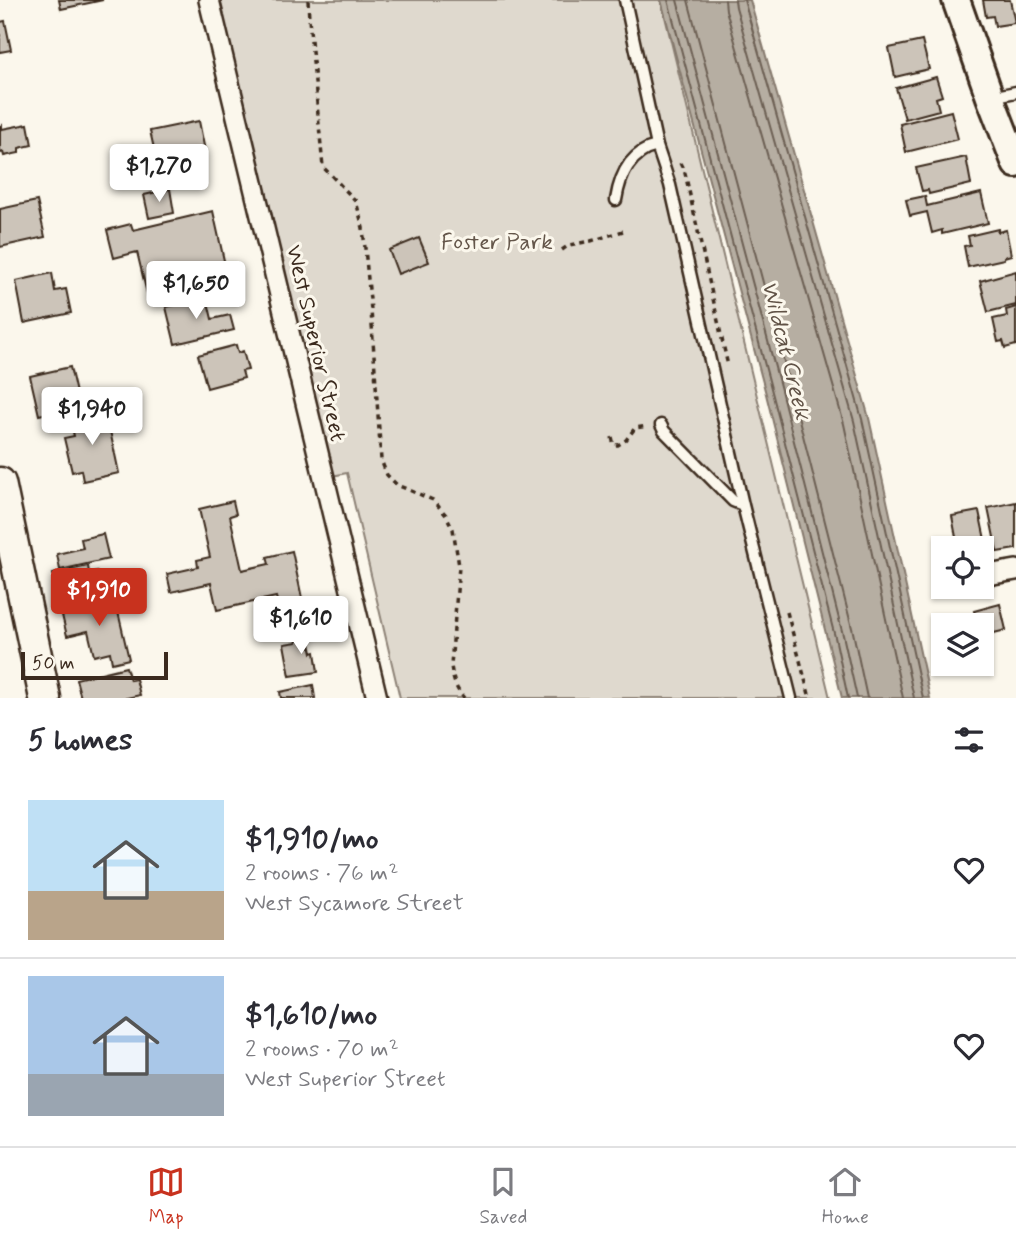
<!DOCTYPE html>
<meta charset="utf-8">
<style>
body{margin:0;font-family:Mynerve,sans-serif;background:#f2f2f3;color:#2b2b33;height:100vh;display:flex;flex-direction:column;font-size:26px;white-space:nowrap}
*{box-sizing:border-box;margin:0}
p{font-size:23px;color:#7c7c81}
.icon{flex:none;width:38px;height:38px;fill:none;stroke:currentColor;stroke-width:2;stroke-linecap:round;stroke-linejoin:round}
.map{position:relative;height:698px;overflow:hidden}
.panel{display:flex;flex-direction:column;background:#fff;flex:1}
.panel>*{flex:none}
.tools{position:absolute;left:931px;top:536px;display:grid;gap:14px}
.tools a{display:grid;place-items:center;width:63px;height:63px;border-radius:0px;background:#fff;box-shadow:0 2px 5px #0004;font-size:35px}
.scale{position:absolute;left:21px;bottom:18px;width:147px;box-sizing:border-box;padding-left:7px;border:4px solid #3b2a1e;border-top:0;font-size:19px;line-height:24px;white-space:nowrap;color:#3b2a1e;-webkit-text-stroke:5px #fbf7ec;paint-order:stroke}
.price{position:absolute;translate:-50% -60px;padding:0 16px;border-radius:7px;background:#fff;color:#222;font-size:23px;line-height:46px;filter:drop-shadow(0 2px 4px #0008)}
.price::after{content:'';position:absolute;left:50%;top:42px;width:21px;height:16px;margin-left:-10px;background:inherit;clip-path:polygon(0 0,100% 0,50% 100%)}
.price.selected{background:#c8321e;color:#fff}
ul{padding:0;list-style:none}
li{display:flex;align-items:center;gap:21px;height:175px;padding:0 28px}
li+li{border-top:2px solid #e1e1e2}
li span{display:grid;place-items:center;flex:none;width:196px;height:140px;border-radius:0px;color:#555}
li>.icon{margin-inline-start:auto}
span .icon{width:84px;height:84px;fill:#fffc;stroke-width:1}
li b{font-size:30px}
h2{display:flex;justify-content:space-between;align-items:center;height:84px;padding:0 28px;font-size:30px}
.tab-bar{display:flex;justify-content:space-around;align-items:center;height:98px;border-top:2px solid #e1e1e2;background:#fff;font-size:19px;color:#7c7c81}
.tab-bar a{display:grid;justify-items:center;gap:4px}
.tab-bar .selected{color:#c8321e}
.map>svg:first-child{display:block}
.green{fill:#dfd9ce;stroke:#8d8276;stroke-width:2}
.water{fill:#b6aea2;stroke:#85796d;stroke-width:2}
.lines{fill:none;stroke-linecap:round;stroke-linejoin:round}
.shore{stroke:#6c5f53;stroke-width:2}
.building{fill:#ccc4b9;stroke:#3b2a1e;stroke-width:2}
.lane-casing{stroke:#3b2a1e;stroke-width:15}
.street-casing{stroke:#3b2a1e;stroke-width:24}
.secondary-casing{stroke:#3b2a1e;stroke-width:32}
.primary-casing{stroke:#3b2a1e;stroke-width:35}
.path{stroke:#3b2a1e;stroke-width:3.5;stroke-dasharray:5 5;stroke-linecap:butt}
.lane{stroke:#fbf7ec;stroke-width:10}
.street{stroke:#fbf7ec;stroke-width:19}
.secondary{stroke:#fbf7ec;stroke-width:26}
.primary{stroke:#fbf7ec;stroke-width:30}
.labels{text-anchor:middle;stroke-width:6;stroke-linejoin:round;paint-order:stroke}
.park-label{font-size:23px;fill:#64564a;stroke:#fbf7ec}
.street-label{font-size:23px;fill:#3b2a1e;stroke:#fbf7ec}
.water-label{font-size:24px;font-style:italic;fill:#605246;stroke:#fbf7ec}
</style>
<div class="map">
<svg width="1016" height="698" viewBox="0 0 1016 698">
<rect width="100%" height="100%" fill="#fbf7ec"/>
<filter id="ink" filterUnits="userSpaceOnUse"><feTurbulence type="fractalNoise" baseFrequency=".0143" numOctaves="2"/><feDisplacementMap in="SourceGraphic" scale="14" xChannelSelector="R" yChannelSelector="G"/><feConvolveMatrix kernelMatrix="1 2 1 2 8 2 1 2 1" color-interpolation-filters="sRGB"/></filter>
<g filter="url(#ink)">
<path class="green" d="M 216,0 L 661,0 L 830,698 L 400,698 L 347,473 L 332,476 Z"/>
<path class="water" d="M 661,0 L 750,0 L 869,418 L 930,698 L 842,698 L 766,394 Z"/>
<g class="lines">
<path class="shore" d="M 668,0 L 772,392 L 835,637 L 848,698
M 677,0 L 781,390 L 843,635 L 857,698
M 688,0 L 791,388 L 853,632 L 867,698
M 725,0 L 726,10 L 844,424 L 903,698
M 735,0 L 736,7 L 854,421 L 914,698
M 744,0 L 862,419 L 923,698"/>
</g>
<path class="building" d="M 59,0 L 103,0 L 61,9 Z
M 983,0 L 1010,0 L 1015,23 L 995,26 L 993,16 L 986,17 Z
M 5,21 L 11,50 L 0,52 L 0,22 Z
M 922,41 L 929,69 L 895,77 L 889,48 Z
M 936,77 L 942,96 L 936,98 L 939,110 L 905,119 L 896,88 Z
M 951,111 L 958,139 L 906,152 L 900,124 Z
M 199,121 L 205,151 L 157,162 L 150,131 Z
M 28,124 L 32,145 L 19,148 L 19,153 L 4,156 L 3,152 L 0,153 L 0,126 L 2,125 L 2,129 Z
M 966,157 L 971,184 L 929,194 L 928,190 L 922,191 L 916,168 Z
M 170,189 L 174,213 L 149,218 L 144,195 Z
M 981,193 L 988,223 L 942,234 L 942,230 L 932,233 L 927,212 L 910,216 L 906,200 L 925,196 L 927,206 Z
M 37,201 L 45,237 L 0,247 L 0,209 Z
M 213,211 L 229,283 L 149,302 L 137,252 L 114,258 L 107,230 L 131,224 L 133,230 Z
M 998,229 L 998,232 L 1006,230 L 1011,255 L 1004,257 L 1004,259 L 968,267 L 964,246 L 970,245 L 968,236 Z
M 419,238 L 429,262 L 398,274 L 389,250 Z
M 1016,271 L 1016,305 L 988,312 L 980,281 Z
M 52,273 L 55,291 L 66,289 L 71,313 L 24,323 L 16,281 Z
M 207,298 L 212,319 L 230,315 L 234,330 L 175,344 L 166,307 Z
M 1016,307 L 1016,345 L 1005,348 L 1003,341 L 998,342 L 993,319 L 1007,316 L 1006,310 Z
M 236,345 L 238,353 L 243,351 L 248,370 L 242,371 L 244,378 L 207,388 L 198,355 Z
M 70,367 L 79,406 L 39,415 L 30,376 Z
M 106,412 L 119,473 L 83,481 L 81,470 L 72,472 L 64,438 L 74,436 L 70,420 Z
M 233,501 L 236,514 L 230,516 L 242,570 L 269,564 L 267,557 L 292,551 L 303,603 L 279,608 L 276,597 L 217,610 L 211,583 L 171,592 L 167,574 L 198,567 L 197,560 L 210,557 L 199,509 Z
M 1016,502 L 1016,549 L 997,552 L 988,508 Z
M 979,511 L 988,554 L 982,555 L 982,548 L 958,548 L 952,516 Z
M 103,534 L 109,559 L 60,570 L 57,554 L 83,548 L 81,539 Z
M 88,566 L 89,573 L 97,571 L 101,588 L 93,589 L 94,595 L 59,603 L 53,574 Z
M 115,599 L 129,659 L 112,663 L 110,652 L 94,656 L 88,631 L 67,636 L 61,611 Z
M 1000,604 L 1006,630 L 982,636 L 982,625 L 978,625 L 974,611 Z
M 308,633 L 312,653 L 315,652 L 318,672 L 290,676 L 284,644 L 297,642 L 296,635 Z
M 126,667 L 130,680 L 136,679 L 140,695 L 127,698 L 81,698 L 76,679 Z
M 313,685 L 315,698 L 281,698 L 280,692 Z"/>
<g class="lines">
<defs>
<path id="lane" d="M 625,0 L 657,146 L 670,185 L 743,505 L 791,698
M 991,97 L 1016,92
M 616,200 C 620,175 630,152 657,146
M 661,425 L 664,431 L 733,501 L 743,505"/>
<path id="street" d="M 209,0 L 377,698
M 982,576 L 1016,570"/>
<path id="secondary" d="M 956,0 L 990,97 L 1016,164"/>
<path id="primary" d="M 0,483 L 45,698"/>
</defs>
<use href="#lane" class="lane-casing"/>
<use href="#street" class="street-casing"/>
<use href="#secondary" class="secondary-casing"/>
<use href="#primary" class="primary-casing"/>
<path class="path" d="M 308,0 L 309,19 L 323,167 L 356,201 L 363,228 L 371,310 L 381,460 L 387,475 L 397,485 L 433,500 L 446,515 L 453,529 L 459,566 L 451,666 C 453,679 455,688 464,698
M 680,163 L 685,173 L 728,366
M 562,250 L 569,245 L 591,241 L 623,231
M 612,437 L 614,445 L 618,445 L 626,440 L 635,428 L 648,426
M 787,612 L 810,698"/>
<use href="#lane" class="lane"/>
<use href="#street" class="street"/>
<use href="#secondary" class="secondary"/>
<use href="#primary" class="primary"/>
</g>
</g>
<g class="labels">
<g class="park-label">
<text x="497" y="249">Foster Park</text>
</g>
<g class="street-label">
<text transform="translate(317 343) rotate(77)" y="8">West Superior Street</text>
</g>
<g class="water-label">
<text transform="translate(787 350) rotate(76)" y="8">Wildcat Creek</text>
</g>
</g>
</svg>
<div class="tools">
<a><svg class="icon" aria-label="locate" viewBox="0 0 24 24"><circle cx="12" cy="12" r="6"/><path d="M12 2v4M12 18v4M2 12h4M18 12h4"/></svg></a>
<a><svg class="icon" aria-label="layers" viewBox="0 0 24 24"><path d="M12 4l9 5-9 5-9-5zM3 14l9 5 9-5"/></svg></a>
</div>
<div class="scale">50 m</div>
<b class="price" style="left:159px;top:204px">$1,270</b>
<b class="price" style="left:196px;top:321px">$1,650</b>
<b class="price" style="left:92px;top:447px">$1,940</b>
<b class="price selected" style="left:99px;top:628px">$1,910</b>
<b class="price" style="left:301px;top:656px">$1,610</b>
</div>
<section class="panel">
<h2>5 homes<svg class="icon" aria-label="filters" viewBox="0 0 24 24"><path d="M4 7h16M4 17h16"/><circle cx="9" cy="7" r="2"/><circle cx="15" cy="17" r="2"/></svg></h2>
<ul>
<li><span style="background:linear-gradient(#bfe0f5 65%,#b9a48a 0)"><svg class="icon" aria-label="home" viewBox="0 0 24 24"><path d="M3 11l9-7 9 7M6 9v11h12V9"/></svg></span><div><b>$1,910/mo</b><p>2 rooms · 76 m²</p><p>West Sycamore Street</p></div><svg class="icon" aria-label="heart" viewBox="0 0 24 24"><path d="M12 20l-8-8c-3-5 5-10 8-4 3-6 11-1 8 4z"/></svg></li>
<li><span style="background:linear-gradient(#a9c7e8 70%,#9aa5b1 0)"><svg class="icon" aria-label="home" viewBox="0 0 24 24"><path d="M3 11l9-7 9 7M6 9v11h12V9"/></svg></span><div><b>$1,610/mo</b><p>2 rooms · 70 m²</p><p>West Superior Street</p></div><svg class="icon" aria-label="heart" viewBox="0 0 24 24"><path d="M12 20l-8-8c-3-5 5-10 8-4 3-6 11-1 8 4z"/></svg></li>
</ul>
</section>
<nav class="tab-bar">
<a class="selected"><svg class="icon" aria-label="map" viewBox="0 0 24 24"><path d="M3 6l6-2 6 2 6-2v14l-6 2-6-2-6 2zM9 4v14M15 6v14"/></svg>Map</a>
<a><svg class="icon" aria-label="saved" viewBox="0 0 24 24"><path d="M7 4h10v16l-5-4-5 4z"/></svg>Saved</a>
<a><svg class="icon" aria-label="home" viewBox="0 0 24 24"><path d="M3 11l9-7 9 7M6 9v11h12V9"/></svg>Home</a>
</nav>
